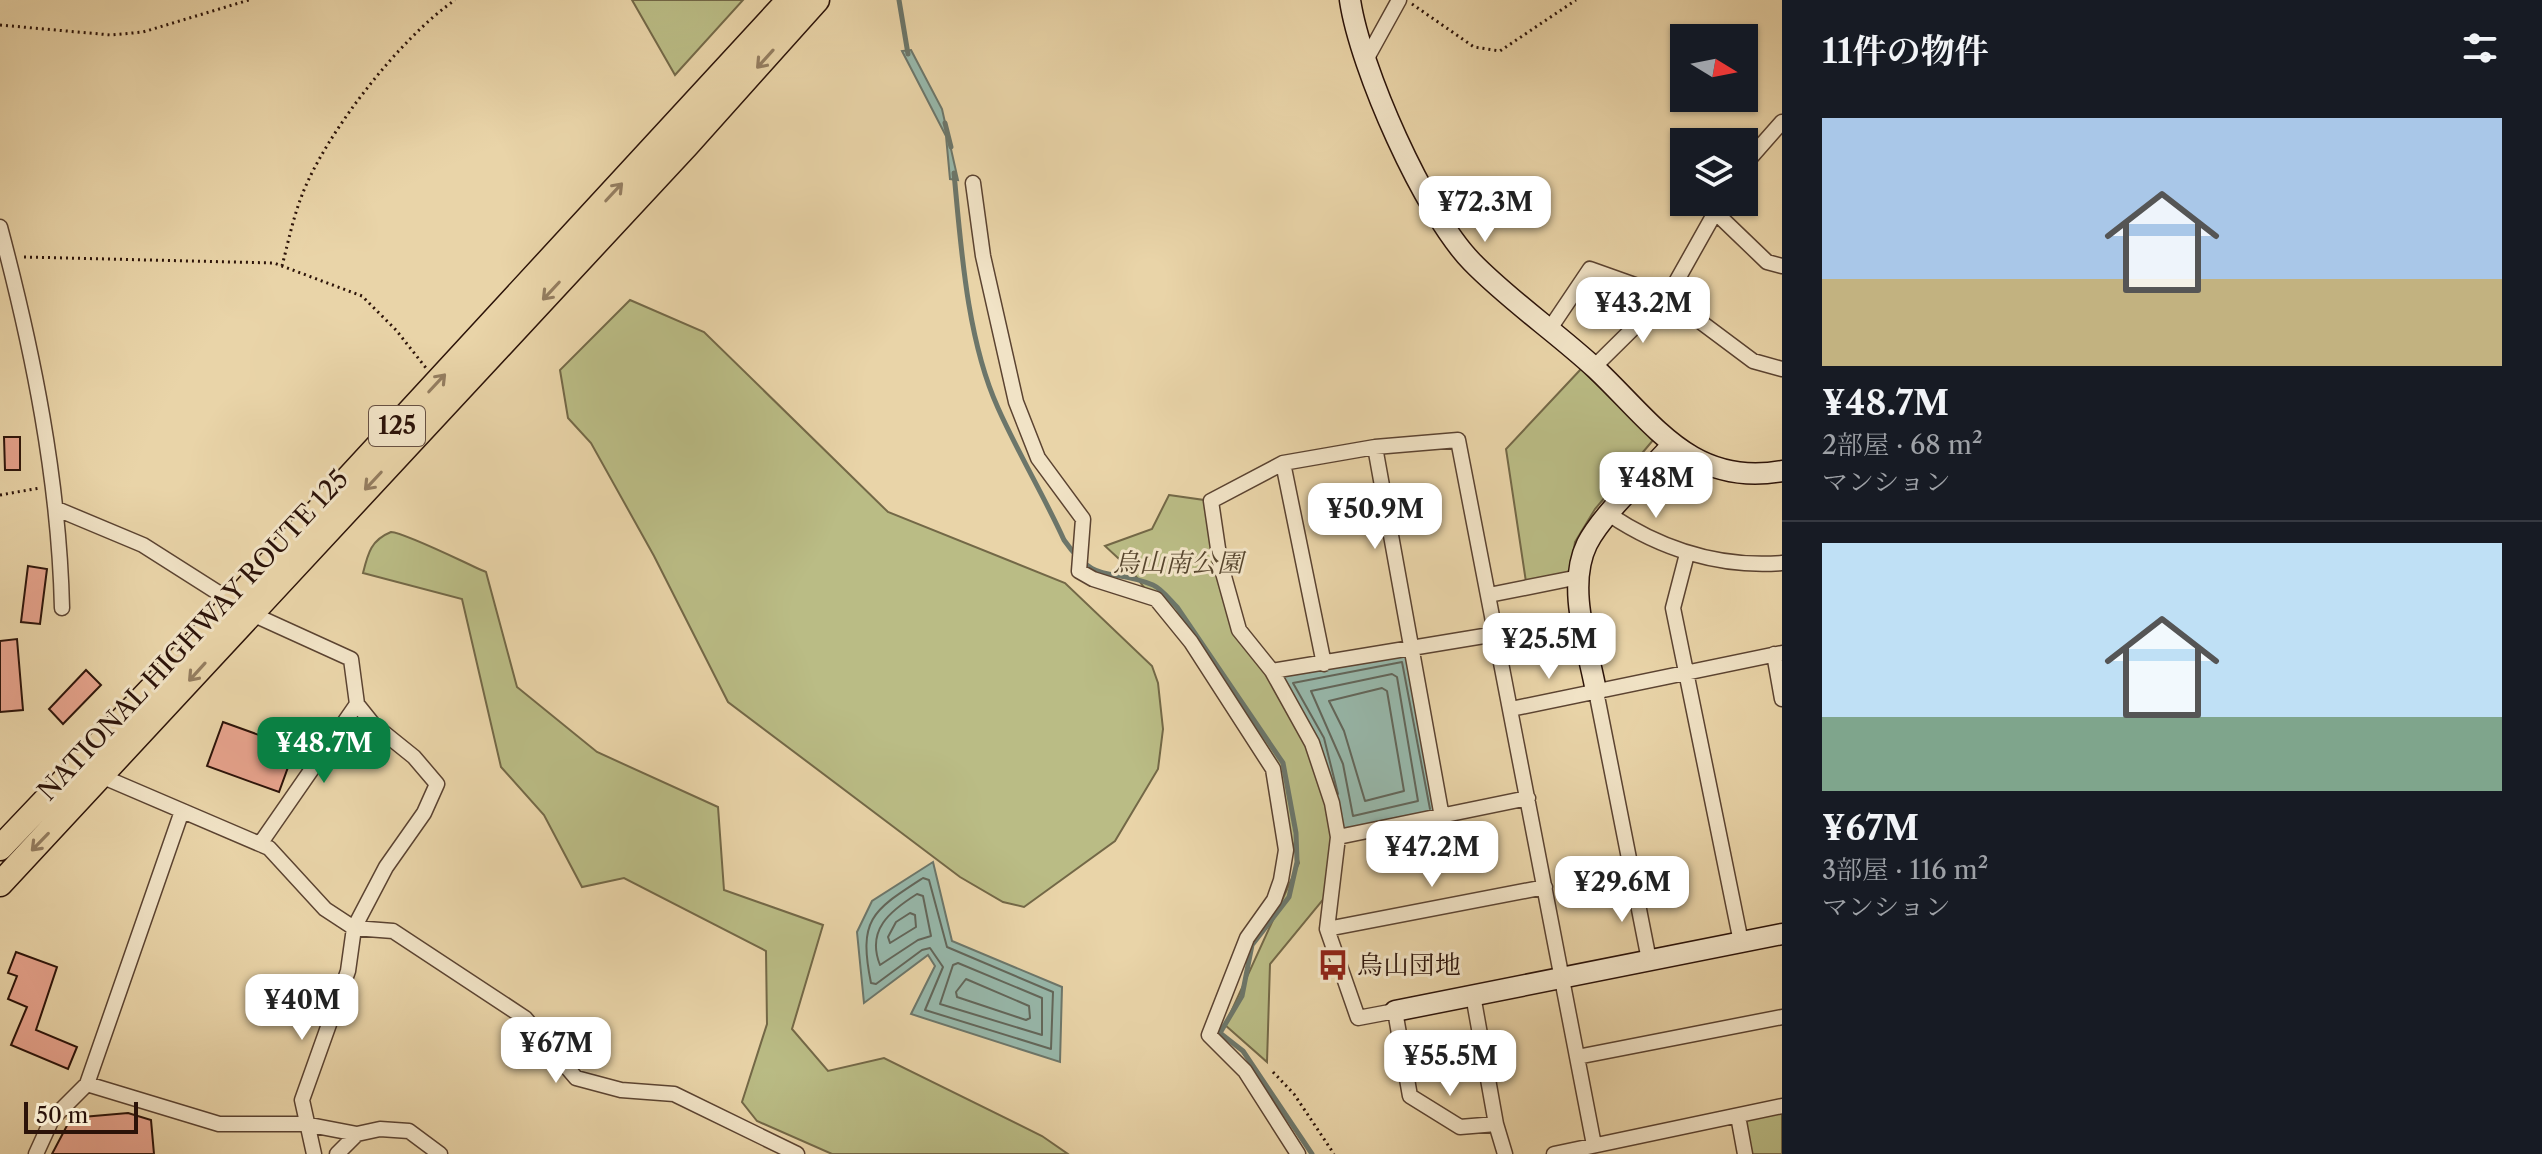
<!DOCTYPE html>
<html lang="ja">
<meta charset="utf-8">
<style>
body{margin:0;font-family:"Libre Caslon Text","Noto Serif JP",serif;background:#242831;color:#f1f3f6;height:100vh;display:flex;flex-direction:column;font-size:30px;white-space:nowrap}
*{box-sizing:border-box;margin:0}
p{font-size:26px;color:#9ea1a6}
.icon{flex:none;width:44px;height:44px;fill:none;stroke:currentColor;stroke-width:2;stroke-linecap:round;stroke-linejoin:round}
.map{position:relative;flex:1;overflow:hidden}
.panel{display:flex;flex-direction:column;background:#171b24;width:760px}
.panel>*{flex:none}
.needle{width:52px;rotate:100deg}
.fabs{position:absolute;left:1670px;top:24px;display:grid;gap:16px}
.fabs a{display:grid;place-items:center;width:88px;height:88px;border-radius:0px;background:#171b24;box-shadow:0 2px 6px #0004;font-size:40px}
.scale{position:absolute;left:24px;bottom:20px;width:114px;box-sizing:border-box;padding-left:8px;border:4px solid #2c1309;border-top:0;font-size:22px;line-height:28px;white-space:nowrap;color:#2c1309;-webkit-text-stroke:6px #f1e3c6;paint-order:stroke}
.price{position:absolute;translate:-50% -68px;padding:0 18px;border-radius:16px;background:#fff;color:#222;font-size:26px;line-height:52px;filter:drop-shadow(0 2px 4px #0008)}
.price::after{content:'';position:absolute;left:50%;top:48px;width:24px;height:18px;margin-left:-12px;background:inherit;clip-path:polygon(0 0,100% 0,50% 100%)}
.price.current{background:#0b8043;color:#fff}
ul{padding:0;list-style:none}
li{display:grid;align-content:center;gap:16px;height:424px;padding:0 40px}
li+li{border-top:2px solid #363941}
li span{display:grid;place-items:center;height:248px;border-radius:0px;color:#555}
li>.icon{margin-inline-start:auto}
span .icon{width:144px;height:144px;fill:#fffc;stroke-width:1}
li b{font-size:34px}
h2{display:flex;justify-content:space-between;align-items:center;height:96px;padding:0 40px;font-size:34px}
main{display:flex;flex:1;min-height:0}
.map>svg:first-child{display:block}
.green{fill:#babc85;stroke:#736847;stroke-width:2}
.water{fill:#97b8ab;stroke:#6c766a;stroke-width:2}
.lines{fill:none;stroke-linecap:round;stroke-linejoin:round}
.shore{stroke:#62665a;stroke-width:2}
.stream{stroke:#6c766a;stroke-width:5}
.building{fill:#e7a38d;stroke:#2c1309;stroke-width:2}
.street-casing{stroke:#5b4331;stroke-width:17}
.secondary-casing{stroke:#2c1309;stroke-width:23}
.highway-casing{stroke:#2c1309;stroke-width:27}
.path{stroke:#2c1309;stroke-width:3;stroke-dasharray:2 4;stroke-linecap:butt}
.street{stroke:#f1e3c6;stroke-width:14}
.secondary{stroke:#f1e3c6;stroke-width:20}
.highway{stroke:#e9d4a8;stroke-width:24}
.oneway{stroke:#947d60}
.labels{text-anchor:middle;stroke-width:6;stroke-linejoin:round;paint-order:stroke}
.shield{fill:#f1e3c6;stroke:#675142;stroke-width:2}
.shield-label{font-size:24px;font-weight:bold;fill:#2c1309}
.park-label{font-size:26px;font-style:italic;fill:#57462e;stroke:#f1e3c6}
.street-label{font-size:26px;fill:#2c1309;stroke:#f1e3c6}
.poi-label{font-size:26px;fill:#2c1309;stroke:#f1e3c6;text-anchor:start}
</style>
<main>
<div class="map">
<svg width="1782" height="1154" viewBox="0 0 1782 1154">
<rect width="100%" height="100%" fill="#e9d4a8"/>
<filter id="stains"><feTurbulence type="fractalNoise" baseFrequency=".0025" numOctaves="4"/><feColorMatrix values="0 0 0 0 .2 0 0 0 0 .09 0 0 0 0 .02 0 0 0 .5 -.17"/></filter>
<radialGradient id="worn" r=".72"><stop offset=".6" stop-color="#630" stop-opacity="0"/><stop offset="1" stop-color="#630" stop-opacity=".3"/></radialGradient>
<path class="green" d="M 632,0 L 743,0 L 675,75 Z
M 630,300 L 704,332 L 888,512 L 1065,583 L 1152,666 L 1158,683 L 1163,729 L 1158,769 L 1115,841 L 1024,907 L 1003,902 L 960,877 L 728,702 L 654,556 L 591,443 L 568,418 L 560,370 Z
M 1581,369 L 1654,439 L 1595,509 L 1575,542 L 1570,574 L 1526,582 L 1506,449 Z
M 1169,495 L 1211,501 L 1239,630 L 1272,671 L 1332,803 L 1331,890 L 1270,964 L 1267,1062 L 1225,1025 L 1299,863 L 1261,749 L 1132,571 L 1105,546 L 1152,529 Z
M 391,532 C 406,533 467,564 486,572 L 517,687 L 597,752 L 718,807 L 724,890 L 823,925 L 792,1029 L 828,1071 L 884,1058 L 1042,1136 L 1068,1154 L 832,1154 L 757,1121 L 742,1102 L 767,1024 L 766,951 L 624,878 L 582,887 L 544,815 L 501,767 L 462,599 L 363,573 C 368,553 371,540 391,532 Z
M 1782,1106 L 1782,1154 L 1745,1154 L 1738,1116 Z"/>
<path class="water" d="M 911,50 L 942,109 L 958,180 L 950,179 L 946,136 L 902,51 Z
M 1411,652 L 1440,820 L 1333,838 L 1326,770 L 1273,676 Z
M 933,862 L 952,941 L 1062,987 L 1060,1062 L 911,1014 L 935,966 L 928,955 L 864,1003 L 857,932 L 872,901 Z"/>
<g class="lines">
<path class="shore" d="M 1392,674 L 1397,677 L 1418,801 L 1353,816 L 1343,764 L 1311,691 Z
M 1382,688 L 1387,691 L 1404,791 L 1365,801 L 1344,731 L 1329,701 Z
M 1338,794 L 1324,738 L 1293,683 L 1402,662 L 1430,809
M 923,878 L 929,880 L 947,947 L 1053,992 L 1051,1049 L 925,1010 L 943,967 L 930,948 L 922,950 L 876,984 L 871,983 C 858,919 872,911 923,878 Z
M 917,894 L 923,896 L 931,936 L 918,940 L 880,965 C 866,930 890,911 917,894 Z
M 910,913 L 915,915 L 916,927 L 890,943 L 888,937 L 896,922 Z
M 958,963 L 1042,998 L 1042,1035 L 940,1004 L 953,965 Z
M 966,979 L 1029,1006 L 1030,1018 L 1026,1020 L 957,997 L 956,992 Z"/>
<path class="stream" d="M 899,0 L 908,54
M 945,123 L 951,147
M 954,173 C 961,247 967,340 998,408 C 1018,453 1044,496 1064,540 C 1097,587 1110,567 1153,585 C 1162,589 1170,600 1177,607 L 1283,763 L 1296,833 L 1297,862 L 1289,897 L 1252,945 L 1242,996 L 1220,1033 L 1243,1051 L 1312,1154"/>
</g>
<path class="building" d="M 4,437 L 20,437 L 20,470 L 5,470 Z
M 28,566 L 47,569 L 40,624 L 21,622 Z
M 17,639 L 23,710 L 0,712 L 0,641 Z
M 86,670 L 101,685 L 63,724 L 49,709 Z
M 223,722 L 295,748 L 279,792 L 207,766 Z
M 16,952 L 57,967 L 36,1030 L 77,1047 L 68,1069 L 11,1045 L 27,1007 L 8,999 L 17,976 L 8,973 Z
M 128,1113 L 151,1120 L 154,1154 L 52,1154 L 71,1118 Z"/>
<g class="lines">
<defs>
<path id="street" d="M 1367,58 L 1399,0
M 1744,165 L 1782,122
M 973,183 L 983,256 L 1016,402 L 1038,458 L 1083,519 L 1079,571 L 1093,579 L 1156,599 L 1191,642 L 1273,769 L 1286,850 L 1281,880 L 1274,900 L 1247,938 L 1209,1035 L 1245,1071 L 1298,1154
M 1715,212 L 1767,262 L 1782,266
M 0,227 C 33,351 59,480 62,608
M 1549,330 L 1590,269 L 1666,296 L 1753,361 L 1782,369
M 1594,367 L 1671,291 L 1721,202
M 1375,447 L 1442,817
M 1283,463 L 1324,664
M 57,509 L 143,545 L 250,613 L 351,659 L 357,704 L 373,724 L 414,757 L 437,784 L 424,813 L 386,867 L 354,928 L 348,971 L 302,1100 L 314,1154
M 1610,515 C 1661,549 1720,568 1782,563
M 1687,554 L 1673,608 L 1741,942
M 1489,595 L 1579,577
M 1774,654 L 1782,699
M 1272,671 L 1496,634
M 1596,691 L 1649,960
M 1511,709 L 1782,653
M 101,776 L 269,848 L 325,909 L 354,928 L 393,931 L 525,1018 L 576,1078 L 621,1090 L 674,1094 L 797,1154
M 1338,837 L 1528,798
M 260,844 L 357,704
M 1327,929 L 1545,887
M 1473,995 L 1496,1124
M 1577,1057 L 1782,1017
M 87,1084 L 182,811
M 1738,1116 L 1745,1154
M 36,1154 L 52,1119 L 87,1084 L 219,1124 L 305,1124 L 357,1134 L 380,1129 L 409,1131 L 440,1154
M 337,1154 L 357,1134
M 1505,1154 L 1496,1124 L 1460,1127 L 1410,1096 L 1395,1011 L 1358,1018 L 1327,929 L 1338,837 L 1332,803 L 1312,743 L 1272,671 L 1239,630 L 1220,562 L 1211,501 L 1283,463 L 1375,447 L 1458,440 L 1594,1145
M 1554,1154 L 1782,1106"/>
<path id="secondary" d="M 1350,0 C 1360,68 1424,213 1472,262 C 1510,301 1556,332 1596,369 C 1654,424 1692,487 1782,471
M 1596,691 C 1588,647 1566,587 1587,544 C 1602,514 1649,471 1672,445
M 1395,1011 L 1782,934"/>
<path id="highway" d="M 0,848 L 234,602 L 789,0
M 0,884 L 687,145 L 817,0"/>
</defs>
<use href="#street" class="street-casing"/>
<use href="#secondary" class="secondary-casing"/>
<use href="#highway" class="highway-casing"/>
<path class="path" d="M 1412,4 L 1474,47 L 1500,51 L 1576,0
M 0,25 L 111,35 L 143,32 L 249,0
M 24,257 L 274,263 L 362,296 L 396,330 L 426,368
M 282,266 C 288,243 293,218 302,195 C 326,133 400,38 455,0
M 0,495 L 40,488
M 1273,1072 L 1294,1094 L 1334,1154"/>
<use href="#street" class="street"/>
<use href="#secondary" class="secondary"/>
<use href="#highway" class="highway"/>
</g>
<defs><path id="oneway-shaft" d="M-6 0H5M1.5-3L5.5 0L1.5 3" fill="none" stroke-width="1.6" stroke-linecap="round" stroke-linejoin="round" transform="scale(2)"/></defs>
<g class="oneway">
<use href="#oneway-shaft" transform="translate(765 59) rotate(132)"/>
<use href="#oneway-shaft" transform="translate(614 192) rotate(-47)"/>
<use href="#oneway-shaft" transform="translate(551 291) rotate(133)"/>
<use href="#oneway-shaft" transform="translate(437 383) rotate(-47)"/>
<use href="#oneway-shaft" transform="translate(373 481) rotate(133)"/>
<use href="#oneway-shaft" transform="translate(197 672) rotate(132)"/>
<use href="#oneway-shaft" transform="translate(40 842) rotate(134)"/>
</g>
<defs>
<symbol id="bus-bare" viewBox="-9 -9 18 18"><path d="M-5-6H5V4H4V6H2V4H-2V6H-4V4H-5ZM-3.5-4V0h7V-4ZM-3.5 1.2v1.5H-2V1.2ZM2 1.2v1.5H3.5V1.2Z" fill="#8f2418" stroke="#f1e3c6" stroke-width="2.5" paint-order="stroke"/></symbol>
</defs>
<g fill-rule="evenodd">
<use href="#bus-bare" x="1311" y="943" width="44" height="44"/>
</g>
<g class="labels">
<rect class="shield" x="369" y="406" width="56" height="40" rx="6"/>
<g class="shield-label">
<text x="397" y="434">125</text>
</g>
<g class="park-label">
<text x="1178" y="572">烏山南公園</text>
</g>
<g class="street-label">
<text transform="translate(193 635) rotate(-47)" y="9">NATIONAL HIGHWAY ROUTE 125</text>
</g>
<g class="poi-label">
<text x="1357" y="974">烏山団地</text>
</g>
</g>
<rect width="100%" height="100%" filter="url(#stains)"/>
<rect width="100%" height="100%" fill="url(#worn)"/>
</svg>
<div class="fabs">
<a><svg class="needle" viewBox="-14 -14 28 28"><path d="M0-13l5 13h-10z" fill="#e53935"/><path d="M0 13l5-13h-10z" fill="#9ea1a6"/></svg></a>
<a><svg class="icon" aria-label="layers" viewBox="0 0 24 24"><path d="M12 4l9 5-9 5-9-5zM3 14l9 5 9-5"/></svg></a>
</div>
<div class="scale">50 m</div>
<b class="price" style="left:1485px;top:244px">¥72.3M</b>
<b class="price" style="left:1643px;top:345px">¥43.2M</b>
<b class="price" style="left:1656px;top:520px">¥48M</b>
<b class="price" style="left:1375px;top:551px">¥50.9M</b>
<b class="price" style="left:1549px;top:681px">¥25.5M</b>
<b class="price current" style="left:324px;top:785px">¥48.7M</b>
<b class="price" style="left:1432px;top:889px">¥47.2M</b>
<b class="price" style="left:1622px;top:924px">¥29.6M</b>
<b class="price" style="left:302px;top:1042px">¥40M</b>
<b class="price" style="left:556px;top:1085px">¥67M</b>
<b class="price" style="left:1450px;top:1098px">¥55.5M</b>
</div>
<section class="panel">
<h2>11件の物件<svg class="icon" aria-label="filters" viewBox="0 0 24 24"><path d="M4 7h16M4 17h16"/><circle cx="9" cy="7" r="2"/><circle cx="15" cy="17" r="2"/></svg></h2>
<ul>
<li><span style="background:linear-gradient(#a9c7e8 65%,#c2b280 0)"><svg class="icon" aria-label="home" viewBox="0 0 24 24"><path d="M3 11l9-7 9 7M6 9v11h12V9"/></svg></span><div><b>¥48.7M</b><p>2部屋 · 68 m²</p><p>マンション</p></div></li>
<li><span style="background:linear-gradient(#bfe0f5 70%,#7fa58c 0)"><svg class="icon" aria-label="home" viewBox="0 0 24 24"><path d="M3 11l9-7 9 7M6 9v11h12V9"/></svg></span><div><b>¥67M</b><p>3部屋 · 116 m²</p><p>マンション</p></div></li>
</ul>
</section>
</main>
